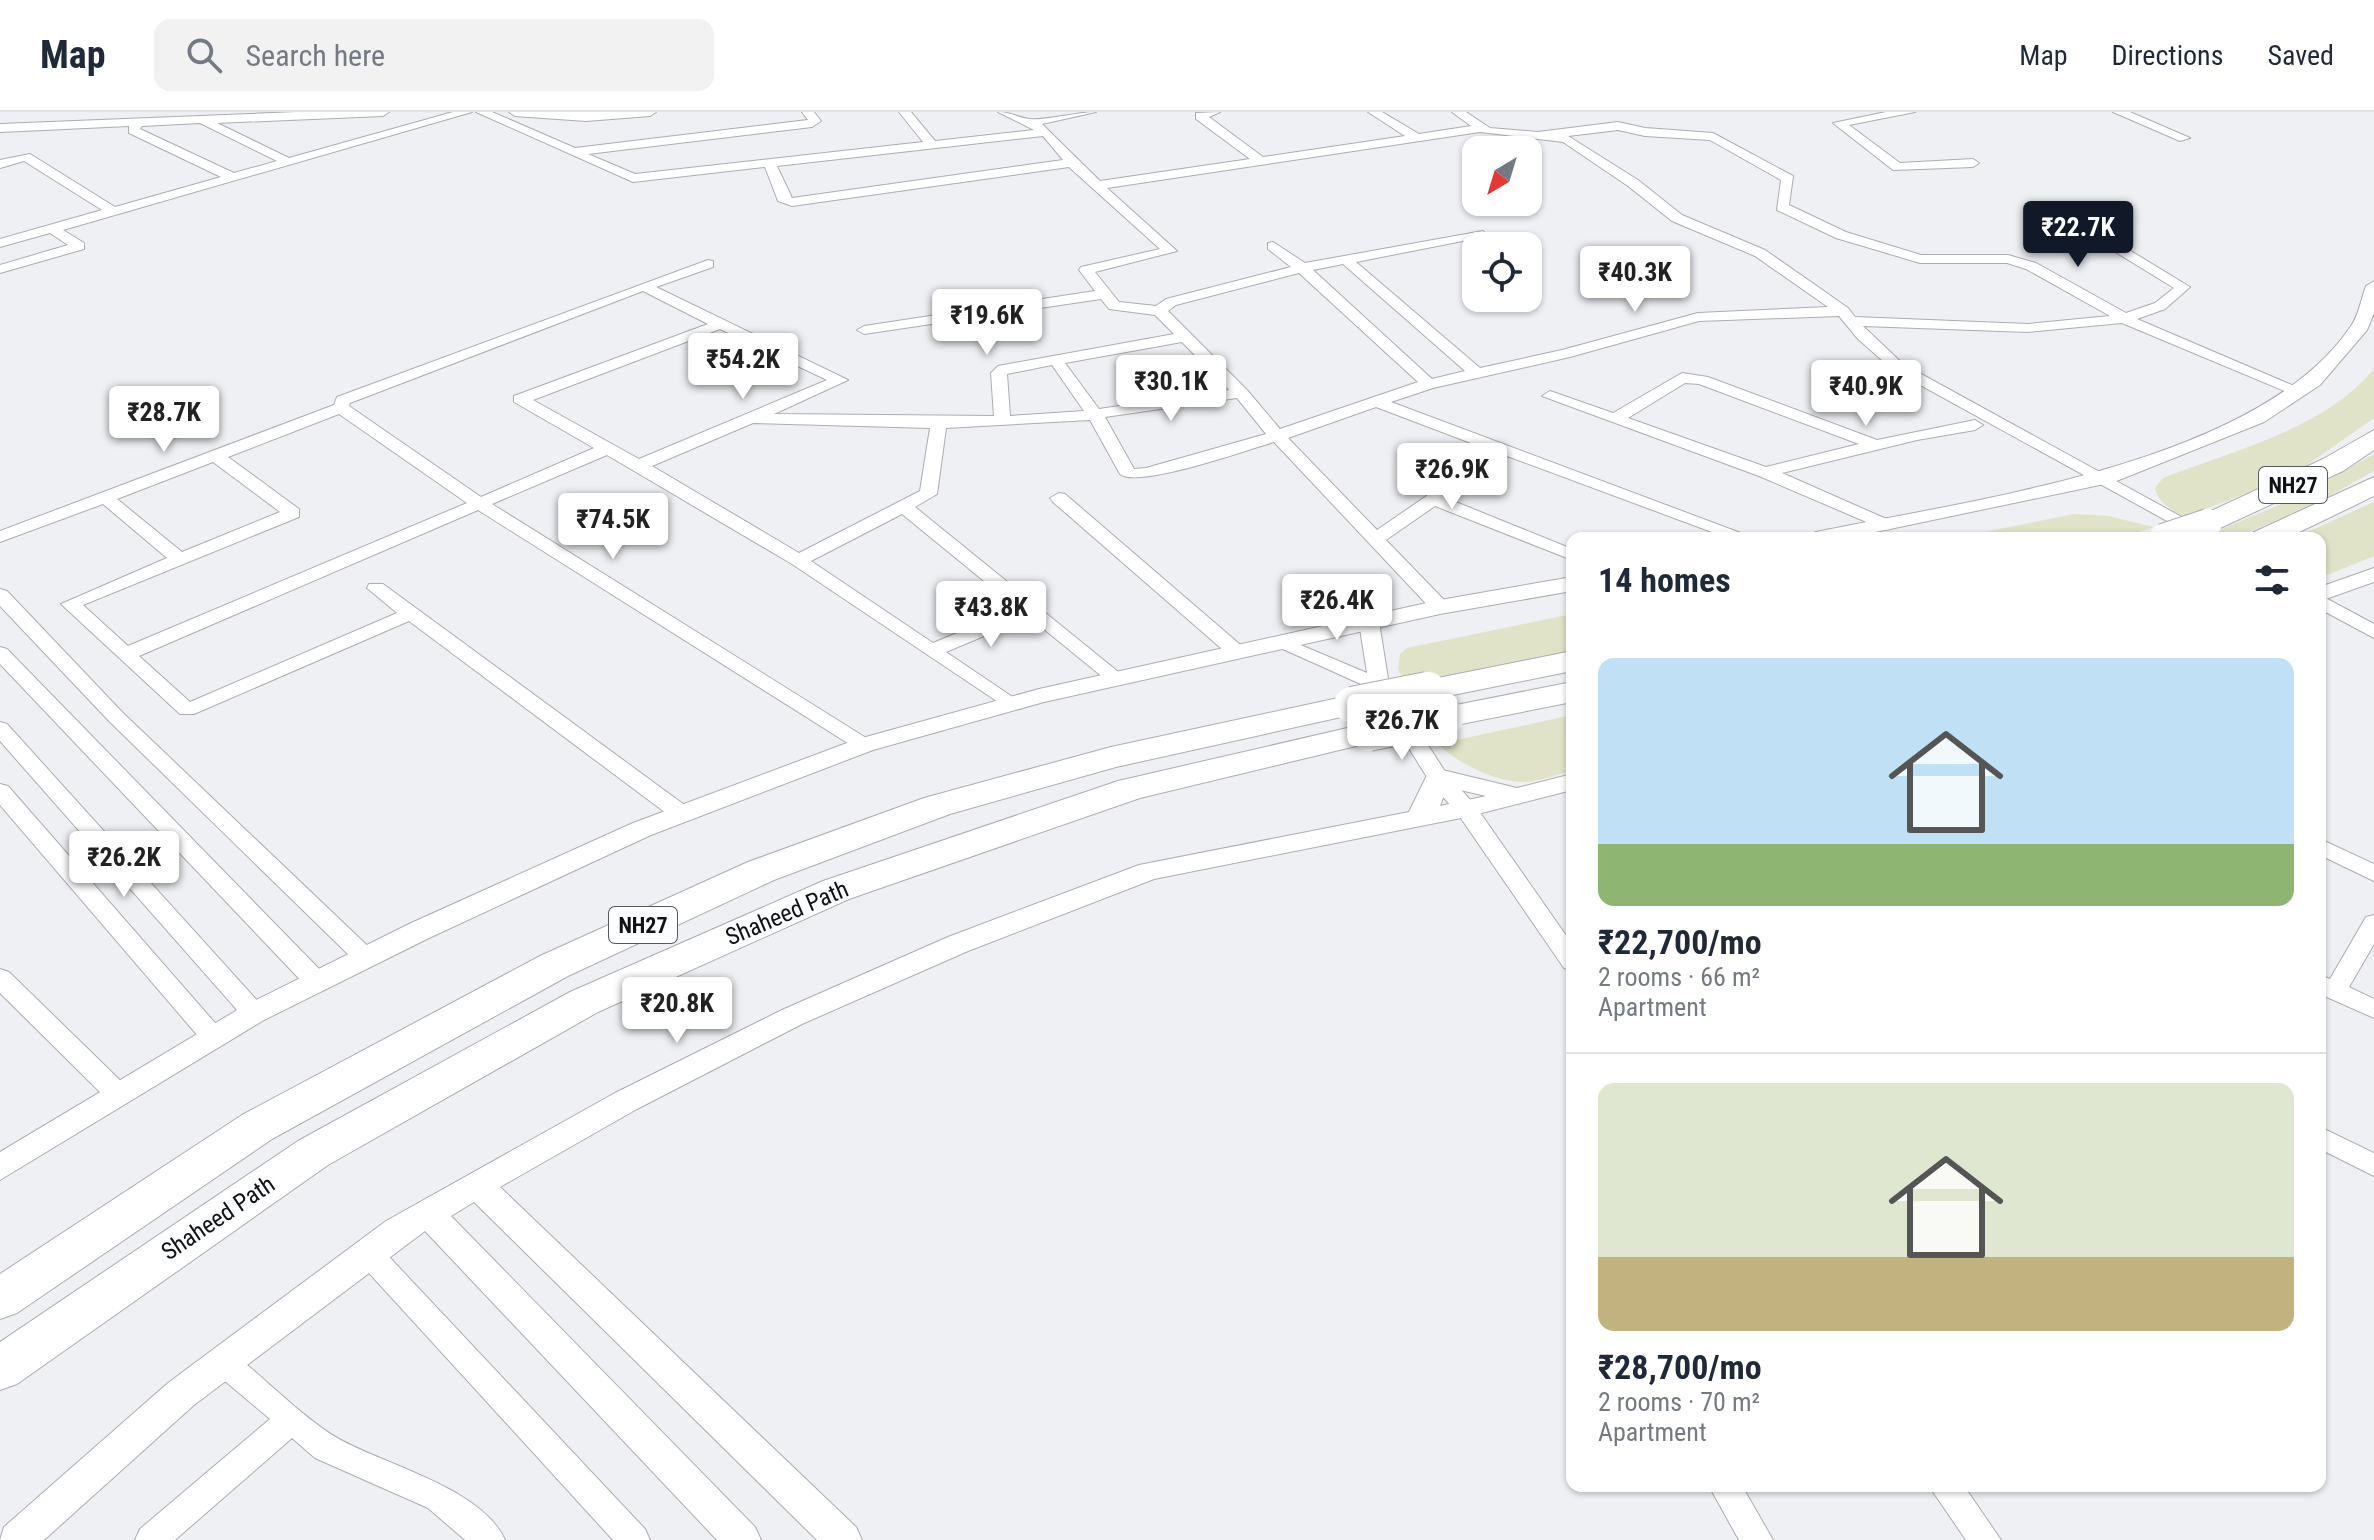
<!DOCTYPE html>
<meta charset="utf-8">
<style>
body{margin:0;font-family:"Roboto Condensed",sans-serif;background:#f2f2f3;color:#1f2937;height:100vh;display:flex;flex-direction:column;font-size:30px;white-space:nowrap}
*{box-sizing:border-box;margin:0}
p{font-size:26px;color:#747a83}
.icon{flex:none;width:44px;height:44px;fill:none;stroke:currentColor;stroke-width:2;stroke-linecap:round;stroke-linejoin:round}
.map{position:relative;flex:1;overflow:hidden}
.panel{position:absolute;left:1566px;top:420px;width:760px;height:960px;display:flex;flex-direction:column;background:#fff;border-radius:16px;box-shadow:0 2px 6px #0004}
.panel>*{flex:none}
.needle{width:52px;rotate:218deg}
.fabs{position:absolute;left:1462px;top:24px;display:grid;gap:16px}
.fabs a{display:grid;place-items:center;width:80px;height:80px;border-radius:16px;background:#fff;box-shadow:0 2px 6px #0004;font-size:40px}
.price{position:absolute;translate:-50% -68px;padding:0 18px;border-radius:8px;background:#fff;color:#222;font-size:26px;line-height:52px;filter:drop-shadow(0 2px 4px #0008)}
.price::after{content:'';position:absolute;left:50%;top:48px;width:24px;height:18px;margin-left:-12px;background:inherit;clip-path:polygon(0 0,100% 0,50% 100%)}
.price.selected{background:#111827;color:#fff}
ul{padding:0;list-style:none}
li{display:grid;align-content:center;gap:16px;height:424px;padding:0 32px}
li+li{border-top:2px solid #e0e1e3}
li span{display:grid;place-items:center;height:248px;border-radius:16px;color:#555}
li>.icon{margin-inline-start:auto}
span .icon{width:144px;height:144px;fill:#fffc;stroke-width:1}
li b{font-size:34px}
h2{display:flex;justify-content:space-between;align-items:center;height:96px;padding:0 32px;font-size:34px}
header{display:flex;align-items:center;gap:48px;box-sizing:border-box;height:112px;padding:0 40px;background:#fff;border-bottom:2px solid #e0e1e3}
header strong{font-size:38px}
nav{display:flex;gap:44px;margin-inline-start:auto;font-size:28px}
.search{width:560px;height:72px;background:#f2f2f3;display:flex;align-items:center;gap:20px;box-sizing:border-box;padding:0 28px;border-radius:16px;color:#747a83;font-size:30px}
.map>svg:first-child{display:block}
.green{fill:#e0e3c8}
.lines{fill:none;stroke-linecap:round;stroke-linejoin:round}
.minor-casing{stroke:#abadb1;stroke-width:2}
.tertiary-casing{stroke:#abadb1;stroke-width:2}
.trunk-casing{stroke:#abadb1;stroke-width:2}
.minor{fill:#fff;fill-rule:evenodd}
.tertiary{fill:#fff;fill-rule:evenodd}
.trunk{fill:#fff;fill-rule:evenodd}
.trunk-bridge-far1-casing{stroke:#abadb1;stroke-width:30;stroke-linecap:butt}
.trunk-bridge-casing{stroke:#abadb1;stroke-width:38;stroke-linecap:butt}
.trunk-bridge-far1{stroke:#fff;stroke-width:28}
.trunk-bridge{stroke:#fff;stroke-width:36}
.labels{text-anchor:middle;stroke-width:6;stroke-linejoin:round;paint-order:stroke}
.shield{fill:#fcfdfe;stroke:#58585a;stroke-width:2}
.shield-label{font-size:22px;font-weight:bold;fill:#111213}
.street-label{font-size:24px;fill:#111213;stroke:#fcfdfe}
</style>
<header>
<strong>Map</strong>
<div class="search"><svg class="icon" aria-label="search" viewBox="0 0 24 24"><circle cx="10" cy="10" r="6"/><path d="M15 15l6 6"/></svg>Search here</div>
<nav><a>Map</a><a>Directions</a><a>Saved</a></nav>
</header>
<div class="map">
<svg width="2374" height="1428" viewBox="0 0 2374 1428">
<rect width="100%" height="100%" fill="#eef0f3"/>
<path class="green" d="M 2374,257 L 2374,306 L 2290,365 L 2184,405 C 2171,397 2158,391 2155,376 L 2163,366 C 2234,338 2323,318 2374,257 Z
M 2374,342 L 2374,359 L 2315,392 L 2234,426 L 2217,419 L 2298,385 Z
M 2374,390 L 2374,444 L 2320,466 L 2320,426 L 2294,426 Z
M 2074,402 L 2108,404 L 2154,415 L 2120,426 L 1955,426 Z
M 1572,502 L 1572,542 L 1409,576 L 1398,558 L 1400,542 L 1407,536 Z
M 1572,603 L 1572,659 C 1557,662 1538,670 1523,670 C 1493,669 1459,652 1438,632 Z"/>
<g class="lines">
<defs>
<path id="minor" d="M 297,0 L 389,0 L 383,4 L 217,11 L 289,46 L 453,0 L 472,0 L 63,118 L 84,131 L 84,137 L 0,161 L 0,153 L 68,133 L 50,121 L 0,135 L 0,127 L 102,98 L 24,49 L 0,56 L 0,48 L 30,42 L 115,95 L 221,65 L 129,21 L 129,14 L 0,20 L 0,12 ZM 200,11 L 277,49 L 234,61 L 140,17 L 142,14 Z
M 476,0 L 492,0 L 575,36 L 808,8 L 802,0 L 814,0 L 821,9 L 812,15 L 588,42 L 635,62 L 923,30 L 899,0 L 911,0 L 935,29 L 1034,18 L 998,0 C 1011,0 1018,6 1030,7 C 1044,9 1077,0 1096,0 L 1042,12 L 1100,69 L 1250,47 L 1196,7 L 1196,1 L 1220,0 L 1209,5 L 1263,45 L 1405,24 L 1368,0 L 1382,0 L 1419,22 L 1471,14 L 1452,0 L 1466,0 L 1490,16 L 1538,20 L 1618,10 L 1645,16 L 1713,21 L 1793,64 L 1789,93 L 1846,120 L 1921,143 L 2008,143 L 2036,151 L 2126,201 L 2155,191 L 2174,176 L 2104,133 L 2116,130 L 2190,175 L 2165,197 L 2137,207 L 2308,280 L 2294,283 L 2122,211 L 2028,220 L 1863,214 L 1903,252 L 2220,426 L 2198,426 L 1893,258 L 1858,227 L 1839,204 L 1699,209 L 1570,245 L 1433,276 L 1391,290 L 1754,426 L 1728,426 L 1507,344 L 1446,386 L 1572,437 L 1572,448 L 1435,394 L 1386,428 L 1447,491 L 1449,495 L 1447,499 L 1433,499 L 1274,330 C 1248,338 1137,377 1120,362 L 1090,308 L 946,316 L 937,382 L 915,395 L 1127,567 L 1124,571 L 1110,571 L 1029,505 L 946,540 L 1017,588 L 1020,592 L 1017,596 L 1010,598 L 792,452 L 607,343 L 492,392 L 871,629 L 874,633 L 871,637 L 857,637 L 478,398 L 139,544 L 190,590 L 397,501 L 367,476 L 369,472 L 383,472 L 690,697 L 693,702 L 690,707 L 674,707 L 409,509 L 194,602 L 180,602 L 61,492 L 167,446 L 103,392 L 0,430 L 0,419 L 334,293 L 337,285 L 708,148 L 713,149 L 713,155 L 656,175 L 848,268 L 774,302 L 994,304 L 991,261 L 998,254 L 1174,222 L 1155,203 L 1109,197 L 1101,187 L 864,222 L 857,218 L 864,214 L 1095,179 L 1079,158 L 1081,155 L 1160,137 L 1069,55 L 792,94 L 778,89 L 765,55 L 633,70 ZM 1618,18 L 1645,24 L 1710,28 L 1781,68 L 1777,98 L 1836,126 L 1920,151 L 2007,151 L 2026,157 L 2110,204 L 2028,212 L 1855,205 L 1848,196 L 1765,138 L 1682,103 L 1638,68 L 1568,24 ZM 1480,20 L 1563,30 L 1628,74 L 1672,109 L 1755,144 L 1828,195 L 1698,201 L 1562,238 L 1480,256 L 1356,150 L 1478,126 L 1485,122 L 1483,119 L 1305,151 L 1273,130 L 1268,131 L 1268,137 L 1291,155 L 1166,187 L 1156,194 L 1119,190 L 1095,160 L 1177,139 L 1107,76 ZM 1043,24 L 1063,48 L 792,86 L 777,54 ZM 1343,152 L 1465,259 L 1432,267 L 1313,158 ZM 1299,161 L 1418,270 L 1280,317 L 1247,278 L 1168,199 L 1176,193 ZM 643,179 L 708,212 L 514,284 L 514,290 L 594,336 L 481,385 L 349,294 L 350,291 ZM 720,217 L 827,268 L 639,347 L 533,288 ZM 1182,230 L 1229,278 L 1099,297 L 1065,251 ZM 1052,253 L 1084,299 L 1010,304 L 1007,262 ZM 1237,286 L 1266,322 L 1146,356 L 1134,357 L 1105,305 ZM 1376,295 L 1492,339 L 1377,418 L 1288,326 ZM 339,302 L 467,391 L 128,534 L 83,493 L 299,405 L 299,397 L 228,345 ZM 753,311 L 930,316 L 920,379 L 799,441 L 652,354 ZM 213,350 L 280,400 L 182,440 L 117,387 ZM 902,402 L 1017,496 L 933,531 L 811,449 Z
M 509,0 L 656,0 L 650,4 L 586,9 L 515,4 Z
M 1886,0 L 1915,0 L 1849,13 L 1900,51 L 1973,47 L 1979,51 L 1973,55 L 1893,58 L 1833,11 Z
M 2113,0 L 2130,0 L 2190,26 L 2180,29 Z
M 1682,261 L 1708,265 L 1877,328 L 1975,308 L 1983,313 L 1975,318 L 1917,328 L 1782,361 L 1891,409 L 1891,417 L 1885,418 L 1759,364 L 1542,284 L 1550,279 L 1613,301 ZM 1685,271 L 1699,272 L 1859,332 L 1766,355 L 1628,306 Z
M 1059,381 L 1065,382 L 1244,536 L 1247,540 L 1244,544 L 1230,544 L 1053,390 L 1050,386 Z
M 0,477 L 7,479 L 123,601 L 374,840 L 378,846 L 374,852 L 358,852 L 109,609 L 0,494 Z
M 2320,483 L 2374,512 L 2374,526 L 2320,497 Z
M 1369,504 L 1379,510 L 1389,573 L 1446,661 L 1474,692 L 1572,832 L 1572,858 L 1564,856 L 1458,702 L 1430,670 L 1372,577 L 1267,530 L 1270,526 L 1284,526 L 1367,561 L 1359,510 Z
M 0,535 L 7,537 L 326,864 L 329,870 L 326,876 L 308,876 L 0,552 Z
M 0,610 L 7,612 L 263,895 L 266,901 L 263,907 L 245,907 L 0,629 Z
M 0,672 L 8,674 L 222,919 L 225,925 L 222,931 L 204,931 L 0,693 Z
M 2320,727 L 2374,752 L 2374,769 L 2320,743 Z
M 2374,803 L 2374,832 L 2349,875 L 2374,887 L 2374,906 L 2320,882 L 2320,863 L 2330,867 L 2366,805 Z
M 0,857 L 9,860 L 128,976 L 132,983 L 128,990 L 119,993 L 110,990 L 0,881 Z
M 2320,1015 L 2374,1041 L 2374,1064 L 2320,1037 Z
M 368,1129 L 378,1133 L 645,1417 L 650,1428 L 613,1428 L 358,1149 L 354,1141 L 358,1133 Z
M 223,1237 L 233,1241 C 263,1265 308,1310 339,1327 C 385,1353 482,1376 505,1428 L 465,1428 L 428,1396 L 315,1346 L 292,1326 L 175,1428 L 135,1428 L 140,1417 L 270,1307 L 213,1259 L 208,1250 L 213,1241 Z
M 1709,1374 L 1742,1374 L 1773,1428 L 1739,1428 Z
M 1929,1374 L 1964,1374 L 2001,1428 L 1966,1428 Z"/>
<path id="tertiary" d="M 2374,169 L 2374,201 L 2367,218 L 2320,273 L 2264,310 L 2114,370 L 1847,426 L 1805,426 L 1816,420 C 1970,388 2259,352 2351,214 C 2359,203 2361,187 2366,174 Z
M 2374,456 L 2374,470 L 2320,489 L 2320,475 Z
M 1572,465 L 1572,479 L 1440,502 L 1044,590 L 873,638 L 651,723 L 429,826 L 264,908 L 0,1068 L 0,1040 L 244,894 L 409,812 L 633,711 L 855,628 L 1039,577 L 1440,488 Z
M 1438,657 L 1517,676 L 1572,662 L 1572,678 L 1466,705 L 1154,767 L 968,839 L 802,912 L 637,997 L 500,1075 L 856,1415 L 862,1428 L 817,1428 L 474,1090 L 451,1104 L 755,1415 L 761,1428 L 717,1428 L 425,1119 L 194,1293 L 44,1428 L 0,1428 L 4,1415 L 168,1271 L 386,1109 L 615,981 L 782,898 L 948,825 L 1139,753 L 1409,700 L 1429,659 ZM 1447,675 L 1486,684 L 1440,694 Z"/>
<path id="trunk" d="M 2374,318 L 2374,338 L 2343,359 L 2218,417 L 2198,417 L 2194,411 L 2198,405 L 2323,347 Z
M 2374,365 L 2374,384 L 2287,426 L 2249,426 L 2254,420 Z
M 1572,539 L 1572,559 L 1428,588 L 1416,585 L 1412,578 L 1416,571 L 1428,568 Z
M 1572,570 L 1572,590 L 1446,615 L 1434,612 L 1429,605 L 1434,598 L 1446,595 Z
M 1352,583 L 1364,586 L 1369,593 L 1364,600 L 1116,655 L 950,702 L 774,768 L 568,864 L 272,1027 L 17,1201 L 0,1207 L 0,1162 L 242,1003 L 540,844 L 748,750 L 924,686 L 1111,635 Z
M 1369,611 L 1381,614 L 1386,621 L 1381,628 L 1140,686 L 849,787 L 598,900 L 328,1053 L 17,1272 L 0,1278 L 0,1230 L 298,1029 L 570,880 L 823,769 L 1118,669 Z"/>
</defs>
<use href="#minor" class="minor-casing"/>
<use href="#tertiary" class="tertiary-casing"/>
<use href="#trunk" class="trunk-casing"/>
<use href="#minor" class="minor"/>
<use href="#tertiary" class="tertiary"/>
<use href="#trunk" class="trunk"/>
<defs>
<path id="trunk-bridge-far1" d="M 2163,426 L 2208,411"/>
<path id="trunk-bridge" d="M 1352,593 L 1428,578
M 1369,621 L 1446,605"/>
</defs>
<use href="#trunk-bridge-far1" class="trunk-bridge-far1-casing"/>
<use href="#trunk-bridge" class="trunk-bridge-casing"/>
<use href="#trunk-bridge-far1" class="trunk-bridge-far1"/>
<use href="#trunk-bridge" class="trunk-bridge"/>
</g>
<g class="labels">
<g class="shield">
<rect x="2259" y="355" width="68" height="36" rx="6"/>
<rect x="609" y="795" width="68" height="36" rx="6"/>
</g>
<g class="shield-label">
<text x="2293" y="381">NH27</text>
<text x="643" y="821">NH27</text>
</g>
<g class="street-label">
<text transform="translate(787 801) rotate(-23)" y="8">Shaheed Path</text>
<text transform="translate(218 1106) rotate(-34)" y="8">Shaheed Path</text>
</g>
</g>
</svg>
<div class="fabs">
<a><svg class="needle" viewBox="-14 -14 28 28"><path d="M0-13l5 13h-10z" fill="#e53935"/><path d="M0 13l5-13h-10z" fill="#747a83"/></svg></a>
<a><svg class="icon" aria-label="locate" viewBox="0 0 24 24"><circle cx="12" cy="12" r="6"/><path d="M12 2v4M12 18v4M2 12h4M18 12h4"/></svg></a>
</div>
<b class="price selected" style="left:2078px;top:157px">₹22.7K</b>
<b class="price" style="left:1635px;top:202px">₹40.3K</b>
<b class="price" style="left:987px;top:245px">₹19.6K</b>
<b class="price" style="left:743px;top:289px">₹54.2K</b>
<b class="price" style="left:1171px;top:311px">₹30.1K</b>
<b class="price" style="left:1866px;top:316px">₹40.9K</b>
<b class="price" style="left:164px;top:342px">₹28.7K</b>
<b class="price" style="left:1452px;top:399px">₹26.9K</b>
<b class="price" style="left:613px;top:449px">₹74.5K</b>
<b class="price" style="left:1337px;top:530px">₹26.4K</b>
<b class="price" style="left:991px;top:537px">₹43.8K</b>
<b class="price" style="left:1402px;top:650px">₹26.7K</b>
<b class="price" style="left:124px;top:787px">₹26.2K</b>
<b class="price" style="left:677px;top:933px">₹20.8K</b>
<section class="panel">
<h2>14 homes<svg class="icon" aria-label="filters" viewBox="0 0 24 24"><path d="M4 7h16M4 17h16"/><circle cx="9" cy="7" r="2"/><circle cx="15" cy="17" r="2"/></svg></h2>
<ul>
<li><span style="background:linear-gradient(#bfe0f5 75%,#8fb573 0)"><svg class="icon" aria-label="home" viewBox="0 0 24 24"><path d="M3 11l9-7 9 7M6 9v11h12V9"/></svg></span><div><b>₹22,700/mo</b><p>2 rooms · 66 m²</p><p>Apartment</p></div></li>
<li><span style="background:linear-gradient(#dfe7d0 70%,#c2b280 0)"><svg class="icon" aria-label="home" viewBox="0 0 24 24"><path d="M3 11l9-7 9 7M6 9v11h12V9"/></svg></span><div><b>₹28,700/mo</b><p>2 rooms · 70 m²</p><p>Apartment</p></div></li>
</ul>
</section>
</div>
